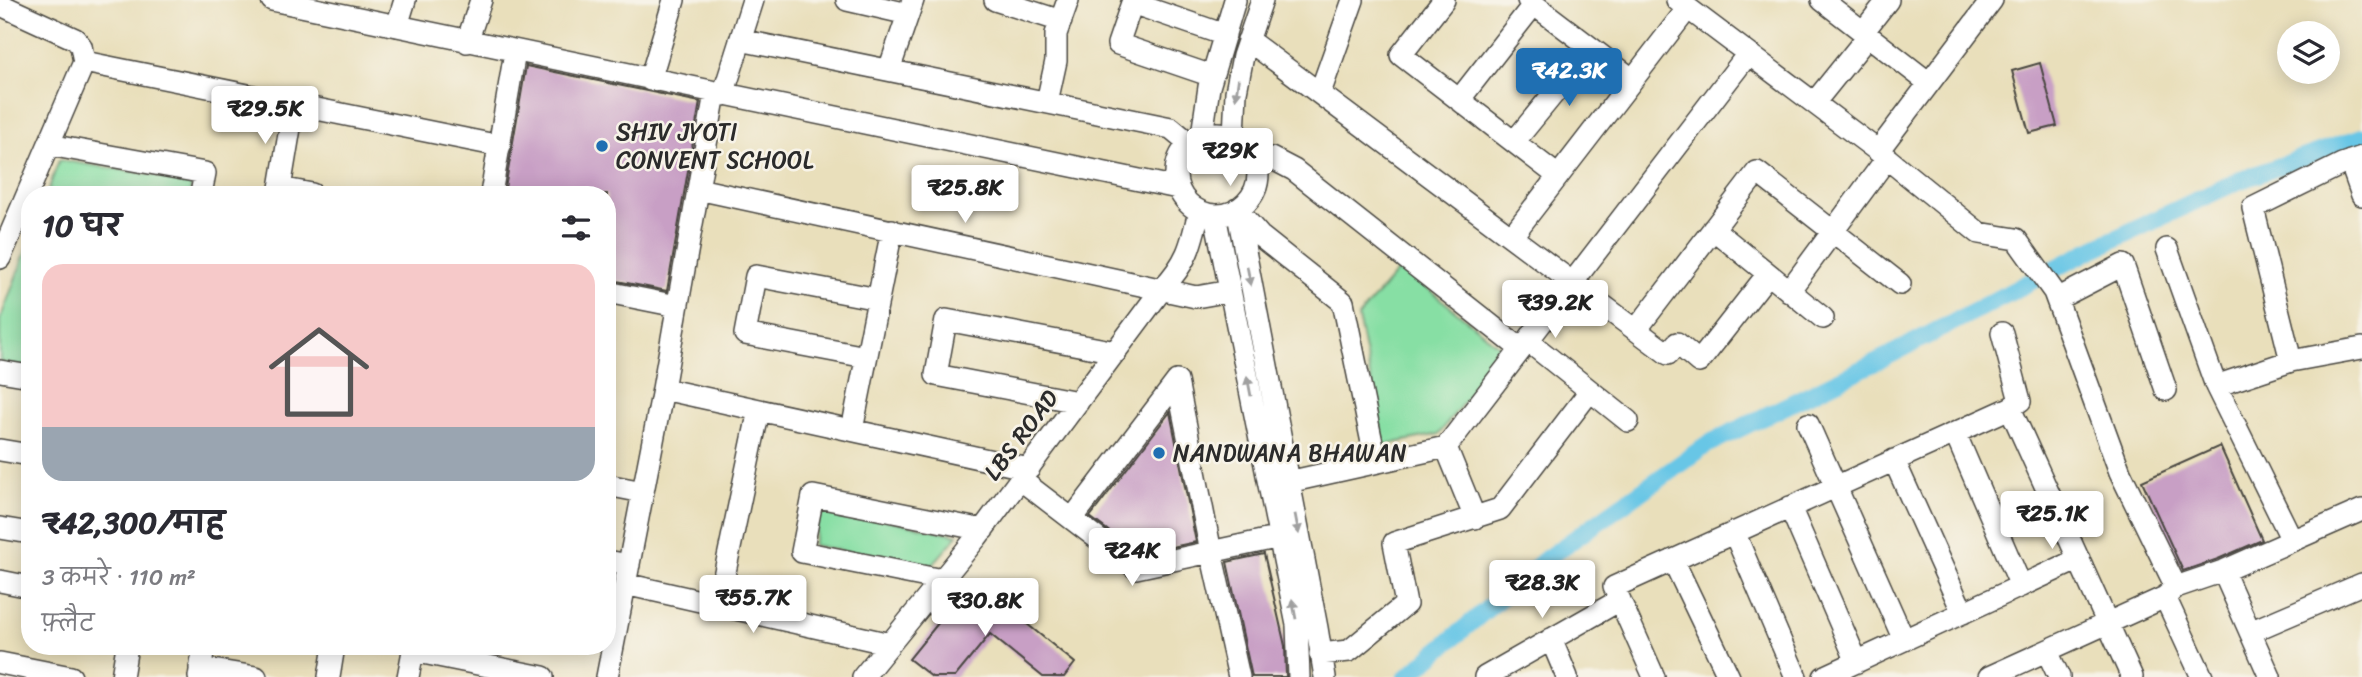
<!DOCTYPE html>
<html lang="hi">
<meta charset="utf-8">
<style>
body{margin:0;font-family:Sriracha,"Playpen Sans Deva",sans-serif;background:#f7f7f7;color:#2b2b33;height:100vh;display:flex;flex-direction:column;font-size:26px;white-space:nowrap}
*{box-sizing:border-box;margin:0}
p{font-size:23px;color:#7c7c81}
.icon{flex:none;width:38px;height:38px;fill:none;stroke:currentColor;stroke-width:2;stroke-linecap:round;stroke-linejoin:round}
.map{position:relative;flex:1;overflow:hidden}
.details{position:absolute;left:21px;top:186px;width:595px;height:469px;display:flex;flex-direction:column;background:#fff;border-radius:28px;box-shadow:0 4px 18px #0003}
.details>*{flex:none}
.controls{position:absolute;left:2277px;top:21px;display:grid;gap:14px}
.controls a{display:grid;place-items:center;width:63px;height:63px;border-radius:50%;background:#fff;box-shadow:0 4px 18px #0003;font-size:35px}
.price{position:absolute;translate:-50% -60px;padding:0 16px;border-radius:7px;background:#fff;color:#222;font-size:23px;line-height:46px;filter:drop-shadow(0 2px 4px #0008)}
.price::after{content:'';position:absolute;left:50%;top:42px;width:21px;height:16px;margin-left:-10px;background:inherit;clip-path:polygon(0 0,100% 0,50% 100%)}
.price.current{background:#1f6fb2;color:#fff}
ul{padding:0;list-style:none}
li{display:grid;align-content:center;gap:14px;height:371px;padding:0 21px}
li+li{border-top:2px solid #e1e1e2}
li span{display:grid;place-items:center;height:217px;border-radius:21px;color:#555}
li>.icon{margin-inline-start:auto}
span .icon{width:126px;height:126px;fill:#fffc;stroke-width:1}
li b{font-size:30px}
h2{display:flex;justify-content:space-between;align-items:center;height:84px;padding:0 21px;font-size:30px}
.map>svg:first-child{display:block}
.green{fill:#87dfa4;stroke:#598568;stroke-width:2}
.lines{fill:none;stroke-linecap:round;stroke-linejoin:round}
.canal{stroke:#67c6e6;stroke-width:18}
.building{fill:#c89fc5}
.minor-casing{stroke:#484641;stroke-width:24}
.minor{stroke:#fff;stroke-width:21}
.oneway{fill:#a0a0a0}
.poi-dot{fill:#1f6fb2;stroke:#f7f3e8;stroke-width:2.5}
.labels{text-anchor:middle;stroke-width:5;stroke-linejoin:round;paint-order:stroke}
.poi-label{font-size:24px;fill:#2b2b2b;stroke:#f7f3e8;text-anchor:start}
.street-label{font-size:24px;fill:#2b2b2b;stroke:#f7f3e8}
</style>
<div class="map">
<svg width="2362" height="677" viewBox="0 0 2362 677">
<rect width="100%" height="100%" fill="#f7f3e8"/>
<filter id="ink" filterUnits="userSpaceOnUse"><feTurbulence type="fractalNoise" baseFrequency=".0143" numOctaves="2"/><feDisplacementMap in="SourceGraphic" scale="14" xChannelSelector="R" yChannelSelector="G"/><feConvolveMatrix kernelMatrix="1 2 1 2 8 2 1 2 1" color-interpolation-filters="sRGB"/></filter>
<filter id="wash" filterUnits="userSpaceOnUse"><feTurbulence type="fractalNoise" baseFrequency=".00686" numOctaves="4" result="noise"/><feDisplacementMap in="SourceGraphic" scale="28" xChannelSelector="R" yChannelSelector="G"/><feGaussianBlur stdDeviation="1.57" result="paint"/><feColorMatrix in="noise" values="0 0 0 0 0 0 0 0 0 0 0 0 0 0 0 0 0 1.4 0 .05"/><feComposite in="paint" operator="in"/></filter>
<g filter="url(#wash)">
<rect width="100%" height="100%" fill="#e9dfbb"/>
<path class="green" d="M 59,160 L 192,181 L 190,194 L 47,194 Z
M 30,240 L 30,367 L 0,362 L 0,320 Z
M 1401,267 L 1504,350 L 1439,434 L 1384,445 L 1358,317 Z
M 821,506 L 958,535 L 929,569 L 813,545 Z"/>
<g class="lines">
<path class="canal" d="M 1407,677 L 1546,559 L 1708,444 L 1892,354 L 2087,252 L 2238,181 L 2362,137"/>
</g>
<g id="blocks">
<path class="building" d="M 2040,63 L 2057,126 L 2029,133 L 2012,71 Z
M 526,66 L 700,102 L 667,291 L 607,279 L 607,194 L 504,194 Z
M 1170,412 L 1196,542 L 1139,554 L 1090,517 Z
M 2220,446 L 2262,540 L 2218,559 L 2183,571 L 2142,481 Z
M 1264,554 L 1285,646 L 1286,677 L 1252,677 L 1227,562 Z
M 973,580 L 1075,663 L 1064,677 L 1043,677 L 990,634 L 955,677 L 932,677 L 909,659 Z"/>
</g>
</g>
<g filter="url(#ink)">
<use href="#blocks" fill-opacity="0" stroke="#484641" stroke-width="2"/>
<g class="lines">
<defs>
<path id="minor" d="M 272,0 L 1178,188
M 847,0 L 908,14
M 995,0 L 1061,21
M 1444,0 L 1401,55 L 1558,176
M 1528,0 L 1632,79
M 1677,0 L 1878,151 L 1979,233 L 2016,239 L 2054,292 L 2120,472 L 2176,587
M 1822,0 L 1929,83
M 397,26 L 405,0
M 1863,32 L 1888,0
M 740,40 L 1171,128 L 1189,143
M 1248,40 L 1668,354 L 1677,343 L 1699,362 L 1768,274
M 467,42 L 481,0
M 84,62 L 500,146
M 889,70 L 913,0
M 1212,76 L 1118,44 L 1132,3 L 1225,35
M 650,80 L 674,0
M 1320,93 L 1353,0
M 723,95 L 753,0
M 1459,100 L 1534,4
M 1047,102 L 1056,61 L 1056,34 L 1068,0
M 1814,103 L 1868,36
M1176 174a41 41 0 1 1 82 0a41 41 0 1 1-82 0Z
M 1202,135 L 1209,87 L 1235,0
M 1234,136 L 1236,92 L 1243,56 L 1262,0
M 1514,142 L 1591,48
M 49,145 L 205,173 L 201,194
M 1878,151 L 1992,0
M 1255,160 L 1271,158 L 1294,170 L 1521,349
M 2350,161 L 2362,195
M 280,188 L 312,194
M 698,189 L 1196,297 L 1230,291
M 279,194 L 294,104
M 491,194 L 515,52
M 1237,209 L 1317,628 L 1325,677
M 1238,211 L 1260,236 L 1343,302 L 1376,462
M 1215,215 L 1297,625 L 1299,677
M 1713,229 L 1823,318
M 1512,236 L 1688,8
M 2167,249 L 2216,386 L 2292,540
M 0,258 L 84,62 L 81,46 L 75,39 L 1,5
M 1789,291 L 1887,158
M 607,292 L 677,306
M 2057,299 L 2123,265 L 2166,390
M 1636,330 L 1757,172 L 1900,284
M 1528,341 L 1628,421
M 866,357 L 745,334 L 756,276 L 878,299
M 2291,361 L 2253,208 L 2342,164 L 2362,157
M 0,371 L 30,376
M 2216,386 L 2291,361 L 2362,348
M 663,389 L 1029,469
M 1078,402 L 936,375 L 946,320 L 1116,352
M 2010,408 L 2132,677
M 1808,424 L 1904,640
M 852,430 L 892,230
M 1955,433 L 2021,586
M 1446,447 L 1475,518
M 0,450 L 30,455
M 1894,460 L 1963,613
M 1021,480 L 1136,568 L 1280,537
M 607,485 L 643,492
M 1270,486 L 1446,447 L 1748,54
M 1790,507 L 1857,662
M 1072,519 L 1177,381 L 1211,552 L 1239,677
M 0,528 L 30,533
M 1734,532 L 1796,677
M 1673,560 L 1729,677
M 607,561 L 629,565
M 2223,571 L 2270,677
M 942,580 L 802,552 L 813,496 L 983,530
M 0,581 L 30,587
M 625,584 L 890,644
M 2165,597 L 2202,677
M 718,605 L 759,410
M 2250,632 L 2362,584
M 1551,639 L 1567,677
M 413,651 L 543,677
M 2047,651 L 2059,677
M 1320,654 L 1349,651 L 1406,604 L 1394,543 L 1500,509 L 1590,391
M 0,663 L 71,677
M 200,668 L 256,677
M 122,677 L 127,646
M 199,677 L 204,646
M 329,677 L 334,646
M 408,677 L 414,646
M 607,677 L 663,389 L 715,93
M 863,677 L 977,537 L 1162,289 C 1187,262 1191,247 1199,211
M 1485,677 L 1620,600
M 1654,677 L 1614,587 L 2010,408 L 2020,401 L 2002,333
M 1824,677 L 2079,559
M 1989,677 L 2165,597 L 2176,587 L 2223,571 L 2362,510"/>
</defs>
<use href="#minor" class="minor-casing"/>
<use href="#minor" class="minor"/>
</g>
<defs><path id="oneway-solid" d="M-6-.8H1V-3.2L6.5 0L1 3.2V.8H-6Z" transform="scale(1.75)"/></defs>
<g class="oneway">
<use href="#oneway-solid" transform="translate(1237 89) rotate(98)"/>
<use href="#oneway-solid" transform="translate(1249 276) rotate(79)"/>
<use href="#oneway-solid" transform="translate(1249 386) rotate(-101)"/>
<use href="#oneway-solid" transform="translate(1297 524) rotate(79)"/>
<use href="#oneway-solid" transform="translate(1294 609) rotate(-101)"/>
</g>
</g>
<g class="poi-dot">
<circle cx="602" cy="146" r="7"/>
<circle cx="1159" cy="453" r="7"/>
</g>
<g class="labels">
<g class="poi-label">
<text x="616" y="140">SHIV JYOTI<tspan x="616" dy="28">CONVENT SCHOOL</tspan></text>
<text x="1173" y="461">NANDWANA BHAWAN</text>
</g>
<g class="street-label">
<text transform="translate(1021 435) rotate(-53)" y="8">LBS ROAD</text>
</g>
</g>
</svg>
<div class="controls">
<a><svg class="icon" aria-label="layers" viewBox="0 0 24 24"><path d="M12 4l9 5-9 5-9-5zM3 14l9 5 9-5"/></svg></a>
</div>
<b class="price current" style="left:1569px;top:108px">₹42.3K</b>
<b class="price" style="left:265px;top:146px">₹29.5K</b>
<b class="price" style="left:1230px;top:188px">₹29K</b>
<b class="price" style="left:965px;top:225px">₹25.8K</b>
<b class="price" style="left:1555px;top:340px">₹39.2K</b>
<b class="price" style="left:2052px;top:551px">₹25.1K</b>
<b class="price" style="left:1132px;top:588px">₹24K</b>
<b class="price" style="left:1542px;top:620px">₹28.3K</b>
<b class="price" style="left:753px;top:635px">₹55.7K</b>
<b class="price" style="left:985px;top:638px">₹30.8K</b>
<section class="details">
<h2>10 घर<svg class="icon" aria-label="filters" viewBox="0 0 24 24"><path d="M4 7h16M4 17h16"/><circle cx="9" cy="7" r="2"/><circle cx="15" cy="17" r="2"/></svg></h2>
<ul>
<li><span style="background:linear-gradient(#f6c9c9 75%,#9aa5b1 0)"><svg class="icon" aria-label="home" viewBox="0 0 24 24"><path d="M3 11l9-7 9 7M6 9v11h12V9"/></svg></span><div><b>₹42,300/माह</b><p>3 कमरे · 110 m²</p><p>फ़्लैट</p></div></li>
</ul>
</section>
</div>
